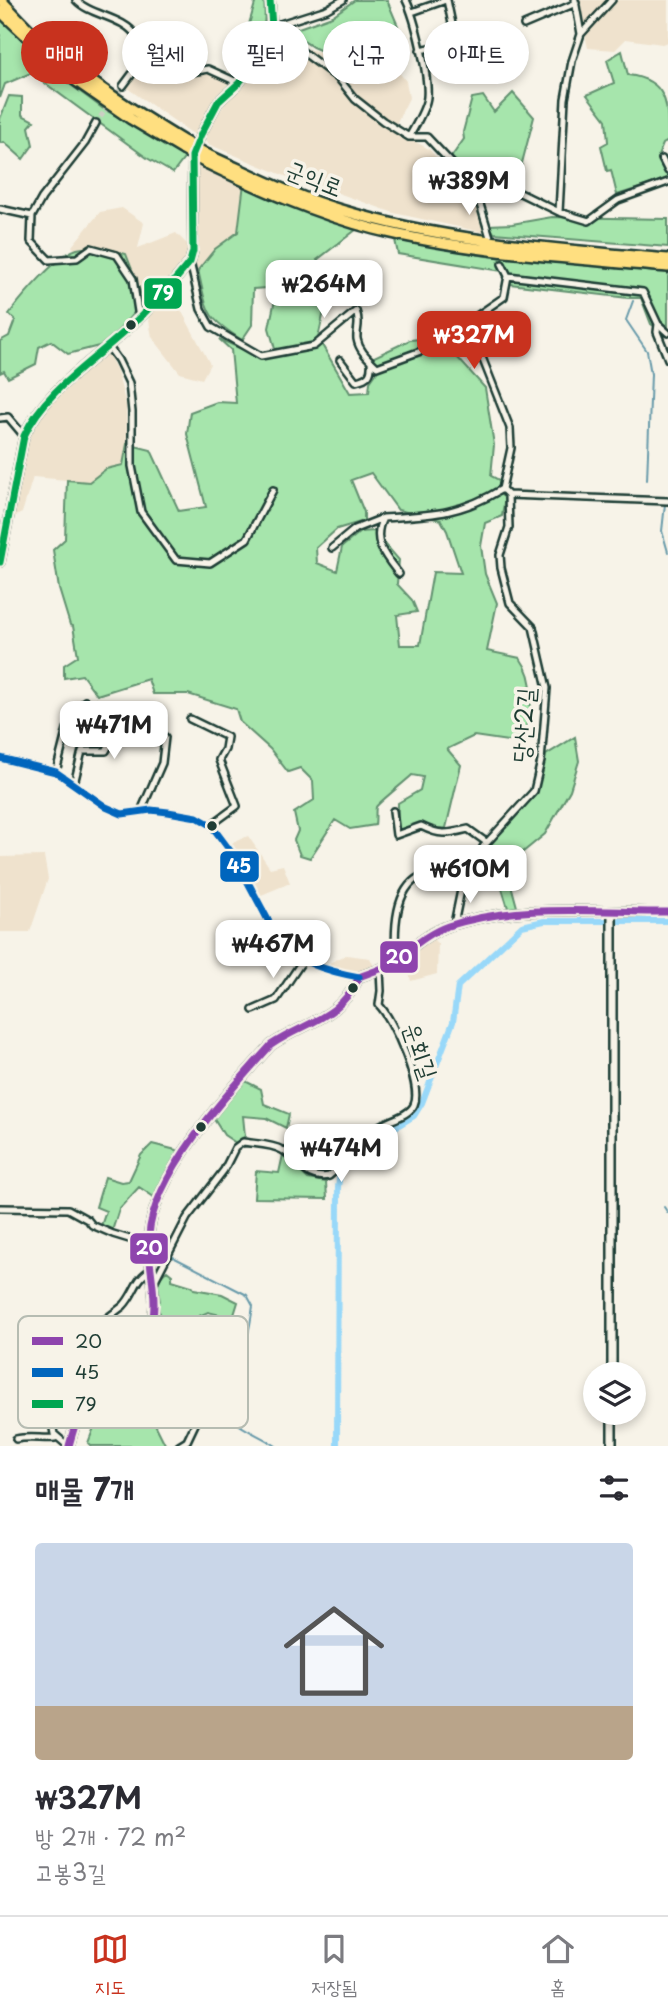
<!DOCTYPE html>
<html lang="ko">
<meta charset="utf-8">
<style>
body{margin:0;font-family:"Playpen Sans","Poor Story",sans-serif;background:#f7f7f7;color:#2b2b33;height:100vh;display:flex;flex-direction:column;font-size:26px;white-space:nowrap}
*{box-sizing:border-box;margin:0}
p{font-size:23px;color:#7c7c81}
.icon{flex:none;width:38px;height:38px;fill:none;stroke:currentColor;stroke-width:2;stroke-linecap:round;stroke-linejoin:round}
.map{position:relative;height:1446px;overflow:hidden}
.sheet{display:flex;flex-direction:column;background:#fff;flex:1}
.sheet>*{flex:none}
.hud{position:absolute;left:21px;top:21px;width:626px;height:63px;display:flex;gap:14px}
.fabs{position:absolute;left:583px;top:1362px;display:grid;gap:14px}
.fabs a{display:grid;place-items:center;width:63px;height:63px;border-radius:50%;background:#fff;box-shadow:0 4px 10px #0003;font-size:35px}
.price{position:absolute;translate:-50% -60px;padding:0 16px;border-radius:14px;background:#fff;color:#222;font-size:23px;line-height:46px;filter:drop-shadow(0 2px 4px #0008)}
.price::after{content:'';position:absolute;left:50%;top:42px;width:21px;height:16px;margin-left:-10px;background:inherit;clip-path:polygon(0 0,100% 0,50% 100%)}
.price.active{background:#c8321e;color:#fff}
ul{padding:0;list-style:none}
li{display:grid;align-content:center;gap:14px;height:371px;padding:0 35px}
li+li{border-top:2px solid #e1e1e2}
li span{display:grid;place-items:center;height:217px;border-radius:7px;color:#555}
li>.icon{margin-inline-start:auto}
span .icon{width:126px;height:126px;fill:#fffc;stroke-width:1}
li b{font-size:30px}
h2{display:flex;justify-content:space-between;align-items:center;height:84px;padding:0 35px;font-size:30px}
.chip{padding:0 24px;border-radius:32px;background:#fff;box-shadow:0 4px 10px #0003;font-size:24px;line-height:63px}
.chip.active{background:#c8321e;color:#fff}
.tab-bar{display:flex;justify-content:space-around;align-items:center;height:98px;border-top:2px solid #e1e1e2;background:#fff;font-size:19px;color:#7c7c81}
.tab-bar a{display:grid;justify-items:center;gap:4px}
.tab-bar .active{color:#c8321e}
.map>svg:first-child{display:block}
.built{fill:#efe2cd}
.green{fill:#a6e5ac;stroke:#629170;stroke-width:2;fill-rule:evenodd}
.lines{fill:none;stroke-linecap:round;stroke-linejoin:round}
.stream{stroke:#689aaa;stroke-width:2}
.canal{stroke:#98d8f9;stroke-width:6}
.street-tunnel{stroke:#cccfc4;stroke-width:5;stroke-dasharray:5 2.5;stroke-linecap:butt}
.street-casing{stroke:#1f3d34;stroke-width:10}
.secondary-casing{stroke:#1f3d34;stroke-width:12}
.highway-casing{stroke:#1f3d34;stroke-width:14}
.street{stroke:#f7f3e8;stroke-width:5}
.secondary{stroke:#f7f3e8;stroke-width:7}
.highway{stroke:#ffdf80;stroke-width:9}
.highway-bridge-casing{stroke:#1f3d34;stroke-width:14;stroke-linecap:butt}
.highway-bridge{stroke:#ffdf80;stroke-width:9}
.bus-1-casing{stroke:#f7f3e8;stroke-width:12}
.bus-2-casing{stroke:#f7f3e8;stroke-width:12}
.bus-3-casing{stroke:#f7f3e8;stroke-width:12}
.bus-1{stroke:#8e44ad;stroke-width:7}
.bus-2{stroke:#0065bd;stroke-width:7}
.bus-3{stroke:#00a651;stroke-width:7}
.bus-dot{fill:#1f3d34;stroke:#f7f3e8;stroke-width:2.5}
.labels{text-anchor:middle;stroke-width:7;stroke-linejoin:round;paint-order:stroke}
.street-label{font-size:24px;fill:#1f3d34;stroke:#f7f3e8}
.key{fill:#f7f3e8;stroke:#b6bcb2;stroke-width:2}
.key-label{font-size:19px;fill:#1f3d34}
.line-badge{stroke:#f7f3e8;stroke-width:2.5}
.badge-label{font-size:19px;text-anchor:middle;font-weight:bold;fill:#fff}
</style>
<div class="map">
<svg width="668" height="1446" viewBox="0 0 668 1446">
<rect width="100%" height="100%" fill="#f7f3e8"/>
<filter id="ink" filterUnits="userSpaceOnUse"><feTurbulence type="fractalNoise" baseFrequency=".0143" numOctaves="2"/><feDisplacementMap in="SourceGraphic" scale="14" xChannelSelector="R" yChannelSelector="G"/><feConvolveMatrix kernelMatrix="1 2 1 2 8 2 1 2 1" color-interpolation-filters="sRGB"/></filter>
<g filter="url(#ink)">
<path class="built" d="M 577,0 L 668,0 L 668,42 L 662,44 L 626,39 L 615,50 L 588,48 Z
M 277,34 L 303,48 L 325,53 L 337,51 L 369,55 L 397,70 L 406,81 L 409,98 L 393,130 L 429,149 L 444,166 L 448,162 L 473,190 L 486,233 L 394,213 L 338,193 L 314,188 L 208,144 L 205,136 L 229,97 Z
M 147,55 L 187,70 L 210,66 L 233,76 L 232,85 L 196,136 L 127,88 Z
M 198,161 L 244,186 L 238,232 L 215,249 L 198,270 L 193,264 L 196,168 Z
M 122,208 L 144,223 L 138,248 L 176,233 L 189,246 L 188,258 L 158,294 L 144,301 L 126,254 L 104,248 L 75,250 L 72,246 L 100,212 Z
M 162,302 L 181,310 L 210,364 L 202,379 L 180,373 L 152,337 L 148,315 Z
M 107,351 L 117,371 L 126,405 L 127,444 L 123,465 L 106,469 L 89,482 L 33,477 L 22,513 L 14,517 L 21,475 L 34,421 Z
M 248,836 L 270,868 L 283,865 L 290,883 L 259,896 L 232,843 Z
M 44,856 L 48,879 L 30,932 L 0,932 L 0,857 Z
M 433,939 L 438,944 L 437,974 L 411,981 L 407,965 L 402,959 Z
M 346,955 L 370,958 L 375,968 L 360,973 L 342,971 L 325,965 Z"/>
<path class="green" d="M 256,0 L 264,0 C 267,31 262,43 242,66 L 229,59 L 243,45 Z
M 355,0 L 387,0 L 398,26 L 369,55 C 334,51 317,59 293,30 L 332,16 Z
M 0,17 L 51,70 L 102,108 L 186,156 L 173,173 L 147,158 L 31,73 L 5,84 L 0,98 Z
M 622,51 L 628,75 C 668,80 668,104 668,141 L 663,144 L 658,156 L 668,170 L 668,179 L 617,195 L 611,170 L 607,171 L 601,146 L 608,142 L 606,120 L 587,95 L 614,83 L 607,60 Z
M 513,93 L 534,117 L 516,186 L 477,186 L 450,159 L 464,139 L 463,132 L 472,98 L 483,96 L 494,112 Z
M 9,96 L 22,97 L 22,115 L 34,121 L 29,127 L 33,145 L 23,159 L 4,142 L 0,143 L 0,119 Z
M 244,183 L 357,229 L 317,260 L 343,292 L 326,302 L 318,338 L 350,393 L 369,392 L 370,382 L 377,372 L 372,358 L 410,340 L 439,337 L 485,388 L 494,445 L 491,476 L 501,481 L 501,495 L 505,498 L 502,516 L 485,523 L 481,546 L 485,574 L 497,603 L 487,651 L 520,658 C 539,684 530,714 522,743 L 474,736 L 447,749 L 461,765 L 446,828 L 398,830 L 398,803 L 420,790 L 423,777 L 412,775 C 406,781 378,803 376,807 C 375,812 376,820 375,825 L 350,829 L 335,820 L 310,858 L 300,855 L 294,840 L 298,831 L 294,813 L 314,800 L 313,781 L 300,768 L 288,772 L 270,749 L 240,722 L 236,709 L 188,694 L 153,694 L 148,679 L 97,695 L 82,675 L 64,678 L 64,665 L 78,656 L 73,626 L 70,625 L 59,589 L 53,550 L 65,539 L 67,480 L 89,482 L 106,469 L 123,465 L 127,444 L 151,450 L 179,511 L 206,507 L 187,434 L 190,412 L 217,402 L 236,403 L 231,350 L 219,339 L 264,359 L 277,356 L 269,328 L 276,295 L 267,288 L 253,289 L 252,325 L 242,340 C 203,315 208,312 198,270 L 215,249 L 238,232 ZM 371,473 L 398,510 L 441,520 L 447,531 L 461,573 L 433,572 L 420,645 L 400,645 L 397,615 L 417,612 L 412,600 L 397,584 L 399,560 L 374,531 L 360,532 L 342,547 L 337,571 L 317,563 L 316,548 L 337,529 L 364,521 L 364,512 L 351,480 Z
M 552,217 L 668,219 L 668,247 L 494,233 L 489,225 L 512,224 Z
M 395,240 L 486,256 L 668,273 L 668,335 L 651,324 L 641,298 L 628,298 L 510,284 L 502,271 L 398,254 Z
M 104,248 L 126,254 L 144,301 L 113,337 L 99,346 L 68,354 L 51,341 L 39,347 L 36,364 L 8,378 L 4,371 L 0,373 L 0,341 L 9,336 L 15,320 L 9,314 C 21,298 58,254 77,249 C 85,247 96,248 104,248 Z
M 575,737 L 579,761 L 570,790 L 545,834 L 506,866 L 517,907 L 508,908 L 489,846 L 538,787 L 546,755 Z
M 243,1080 L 261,1089 L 264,1104 L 289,1114 L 286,1128 L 266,1118 L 243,1116 L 245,1136 L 236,1143 L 224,1135 L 212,1116 Z
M 152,1144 L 180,1151 L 154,1197 L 139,1187 L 119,1209 L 112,1231 L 101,1226 L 106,1211 L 96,1207 L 105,1177 L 121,1182 L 129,1181 L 141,1155 Z
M 283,1155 L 308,1179 L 326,1182 L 327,1199 L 254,1198 L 256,1171 L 279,1173 Z
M 167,1271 L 172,1275 L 172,1280 L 192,1286 L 194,1289 L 222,1294 L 238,1302 L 233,1318 L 208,1312 L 199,1316 C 194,1327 183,1330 171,1330 L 171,1322 L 162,1324 L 157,1318 L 160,1313 L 156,1305 L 160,1301 C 158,1290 155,1279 167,1271 Z
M 135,1349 L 139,1357 L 139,1368 L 161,1368 L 165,1381 L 172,1380 L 173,1396 L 166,1389 L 153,1398 L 159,1413 L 152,1418 L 166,1446 L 91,1446 L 88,1443 L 98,1417 L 86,1411 L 90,1403 L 117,1375 L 114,1364 L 128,1352 Z"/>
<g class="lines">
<path class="stream" d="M 633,301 L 626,320 L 647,351 L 651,374 L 647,480
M 665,504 L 662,531 L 668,552
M 664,1207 L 668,1213
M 173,1257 L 247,1295 L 253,1306 C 251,1318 250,1331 245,1343 C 234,1368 207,1396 234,1421 C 246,1431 263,1437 276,1446"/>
<path class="canal" d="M 337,1446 L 338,1187 L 340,1173 L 358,1150 L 414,1116 L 422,1103 L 453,1022 L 458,986 L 522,926 L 544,921 L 668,921"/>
<path class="street-tunnel" d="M 96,123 L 123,86"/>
<defs>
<path id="street" d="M 76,0 C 90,16 124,16 137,37 C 141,42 142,52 144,58
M 406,0 C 415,18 429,76 427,97 C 426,109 415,126 409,137
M 412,12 L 446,0
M 279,24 L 287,40 L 339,79 L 355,99 L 383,121 L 409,137 L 427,137 L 475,188 L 490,237
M 277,25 L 327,9 L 343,0
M 524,25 L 576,3
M 581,34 L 612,0
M 420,50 L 456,43 L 447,0
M 123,86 L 144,58 L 186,73 L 208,69 L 239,83
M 96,123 L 85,143 L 42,198 L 32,216 L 31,241 L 49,260 L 77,258 L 91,248 L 117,255 L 133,279 L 139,318
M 662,159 L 668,171
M 475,188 L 520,193 L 559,212 L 589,221 L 618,200 L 668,182
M 0,209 L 32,216
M 559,212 L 565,99 L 572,61 L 581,34 L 575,0
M 190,262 L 201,309 L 211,327 L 261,356 L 314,346 L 356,311 C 361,324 356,328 357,339 C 359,351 369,359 377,367 L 429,348 L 449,349
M 502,264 L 508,276 L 504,297 L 478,315 L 472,332 L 510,428 L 511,448 L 502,489
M 508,276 L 643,292 L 658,324 L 657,332 L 668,359
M 658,324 L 668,333
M 108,346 L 118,360 L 129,383 L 132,412 L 132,466 L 141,512 L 176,560 L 210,563 L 247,539 L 273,490
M 340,360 L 356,381 C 369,378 372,374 371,361
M 0,418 L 8,417 L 24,436
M 508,495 L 668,501
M 332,548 L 355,529 L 383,518
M 399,574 C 385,556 371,541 383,518 C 432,515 459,515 502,489
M 190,719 L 227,737 L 225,749 L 219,760 L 237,806 L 211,825
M 0,758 L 56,772 L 106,807 L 122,814 L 151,810 L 168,812 L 197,817 L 211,825 L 234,856 L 277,937 C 297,963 327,971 359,977
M 56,772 L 67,729 L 77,728 L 87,713 L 85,701
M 74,784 L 82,751 L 106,751 C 115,736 110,725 109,709 L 119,706
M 141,811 L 162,763 L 165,737
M 393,811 L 396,835 L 421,826 C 441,836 447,834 468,829 L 486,842
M 454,924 L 461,890 L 479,863 L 483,847 L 534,791 L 541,761 L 547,688 L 533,627 L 510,603 L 501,568 L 500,555 L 509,527 L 508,495 L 502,489
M 396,958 C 392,905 402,856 469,877
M 253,1010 L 276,1000 L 303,960
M 0,1208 L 68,1209 L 88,1220 L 92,1225 L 113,1234 L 149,1245
M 153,1284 L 187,1218 L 224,1170 L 235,1148 L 243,1142 C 255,1144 272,1144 282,1150 C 300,1160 305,1181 329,1176 C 348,1161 354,1142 378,1127 C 388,1120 409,1116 414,1105 C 423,1086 393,1019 379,1005 L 381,991 L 380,969
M 145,1342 L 183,1361 L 206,1401 L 187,1441 L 179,1446
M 16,1439 C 29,1436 42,1439 55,1438
M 68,1446 L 54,1434 L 48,1401 L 46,1368 L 56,1357 L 123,1306 C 135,1294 135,1278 151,1270"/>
<path id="secondary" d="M 0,562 L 24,436 C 44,392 89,364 124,332 C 148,311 170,287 190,262 L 193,251 L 192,156 L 201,134 L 218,102 L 239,83 L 264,49 L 272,27 L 270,0
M 612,1374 L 612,912
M 69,1446 C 74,1428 79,1407 93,1393 C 110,1374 137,1361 148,1336 C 162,1302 147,1270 149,1236 C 152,1175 231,1089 271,1045 C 305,1022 340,1019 359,977 C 366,974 373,972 380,969 C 404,957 422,935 448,926 C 519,903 595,912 668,912
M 612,1446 L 612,1412"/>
<path id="highway" d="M 1,0 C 17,17 33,35 51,50 C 93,85 139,114 185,142
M 0,11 L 69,76 L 131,119 L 183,150
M 208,155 C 251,174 295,197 341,210 C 448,242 557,249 668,259
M 206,163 C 260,189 316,214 374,229 C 470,253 570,258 668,267"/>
</defs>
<use href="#street" class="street-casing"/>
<use href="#secondary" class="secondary-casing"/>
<use href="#highway" class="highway-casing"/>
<use href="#street" class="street"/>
<use href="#secondary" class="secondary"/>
<use href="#highway" class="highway"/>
<defs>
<path id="highway-bridge" d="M 185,142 L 208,155
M 183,150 L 206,163"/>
</defs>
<use href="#highway-bridge" class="highway-bridge-casing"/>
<use href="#highway-bridge" class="highway-bridge"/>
<defs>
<path id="bus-1" d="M 69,1446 C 74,1428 79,1407 93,1393 C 110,1374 137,1361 148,1336 C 162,1302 147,1270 149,1236 C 152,1175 231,1089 271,1045 C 305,1022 340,1019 359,977 C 366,974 373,972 380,969 C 404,957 422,935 448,926 C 519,903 595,912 668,912"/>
<path id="bus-2" d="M 0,758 L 56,772 L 106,807 L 122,814 L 151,810 L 168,812 L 197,817 L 211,825 L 234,856 L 277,937 C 297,963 327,971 359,977"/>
<path id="bus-3" d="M 0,562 L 24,436 C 44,392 89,364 124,332 C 148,311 170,287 190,262 L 193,251 L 192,156 L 201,134 L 218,102 L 239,83 L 264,49 L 272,27 L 270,0"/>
</defs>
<use href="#bus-1" class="bus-1-casing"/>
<use href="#bus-2" class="bus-2-casing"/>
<use href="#bus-3" class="bus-3-casing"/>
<use href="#bus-1" class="bus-1"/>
<use href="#bus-2" class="bus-2"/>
<use href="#bus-3" class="bus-3"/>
</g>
</g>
<g class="bus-dot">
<circle cx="131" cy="325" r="6"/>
<circle cx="212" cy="826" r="6"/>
<circle cx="353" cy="988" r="6"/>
<circle cx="201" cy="1127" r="6"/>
</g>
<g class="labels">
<g class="street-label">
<text transform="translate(314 179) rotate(21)" y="8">군익로</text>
<text transform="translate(524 725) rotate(-86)" y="8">당산2길</text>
<text transform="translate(420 1051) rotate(71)" y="8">운회길</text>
</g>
</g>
<rect x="18" y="1316" width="230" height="112" rx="10" class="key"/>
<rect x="32" y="1337" width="31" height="8" fill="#8e44ad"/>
<rect x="32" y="1368" width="31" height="9" fill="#0065bd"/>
<rect x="32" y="1400" width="31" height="8" fill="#00a651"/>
<g class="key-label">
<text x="75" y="1348">20</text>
<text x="75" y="1379">45</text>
<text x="75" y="1411">79</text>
</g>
<g class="line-badge">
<rect x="143" y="277" width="40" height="33" rx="7" fill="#00a651"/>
<rect x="219" y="850" width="41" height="33" rx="7" fill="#0065bd"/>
<rect x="379" y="940" width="40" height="34" rx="7" fill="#8e44ad"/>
<rect x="129" y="1232" width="40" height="33" rx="7" fill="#8e44ad"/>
</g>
<g class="badge-label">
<text x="163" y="300">79</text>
<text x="239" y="873">45</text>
<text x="399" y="964">20</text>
<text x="149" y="1255">20</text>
</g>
</svg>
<div class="fabs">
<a><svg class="icon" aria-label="layers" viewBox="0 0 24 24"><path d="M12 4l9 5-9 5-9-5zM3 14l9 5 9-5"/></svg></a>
</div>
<b class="price" style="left:469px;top:217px">₩389M</b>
<b class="price" style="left:324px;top:320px">₩264M</b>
<b class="price active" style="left:474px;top:371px">₩327M</b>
<b class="price" style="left:114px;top:761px">₩471M</b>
<b class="price" style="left:470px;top:905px">₩610M</b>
<b class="price" style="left:273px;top:980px">₩467M</b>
<b class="price" style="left:341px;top:1184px">₩474M</b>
<div class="hud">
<a class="chip active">매매</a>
<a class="chip">월세</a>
<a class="chip">필터</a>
<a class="chip">신규</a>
<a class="chip">아파트</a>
</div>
</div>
<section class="sheet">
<h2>매물 7개<svg class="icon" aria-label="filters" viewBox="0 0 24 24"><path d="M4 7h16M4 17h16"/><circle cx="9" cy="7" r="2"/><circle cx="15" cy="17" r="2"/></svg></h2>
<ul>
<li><span style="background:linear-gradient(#c9d6e8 75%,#b9a48a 0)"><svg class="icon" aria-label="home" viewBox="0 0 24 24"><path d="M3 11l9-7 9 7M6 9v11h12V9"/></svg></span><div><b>₩327M</b><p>방 2개 · 72 m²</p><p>고봉3길</p></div></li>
</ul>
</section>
<nav class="tab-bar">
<a class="active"><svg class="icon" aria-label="map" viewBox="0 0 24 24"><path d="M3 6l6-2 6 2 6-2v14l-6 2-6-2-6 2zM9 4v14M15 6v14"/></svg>지도</a>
<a><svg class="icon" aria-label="saved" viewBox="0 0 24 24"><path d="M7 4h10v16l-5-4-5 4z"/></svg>저장됨</a>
<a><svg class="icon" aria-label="home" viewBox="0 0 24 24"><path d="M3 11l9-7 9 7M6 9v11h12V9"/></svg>홈</a>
</nav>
